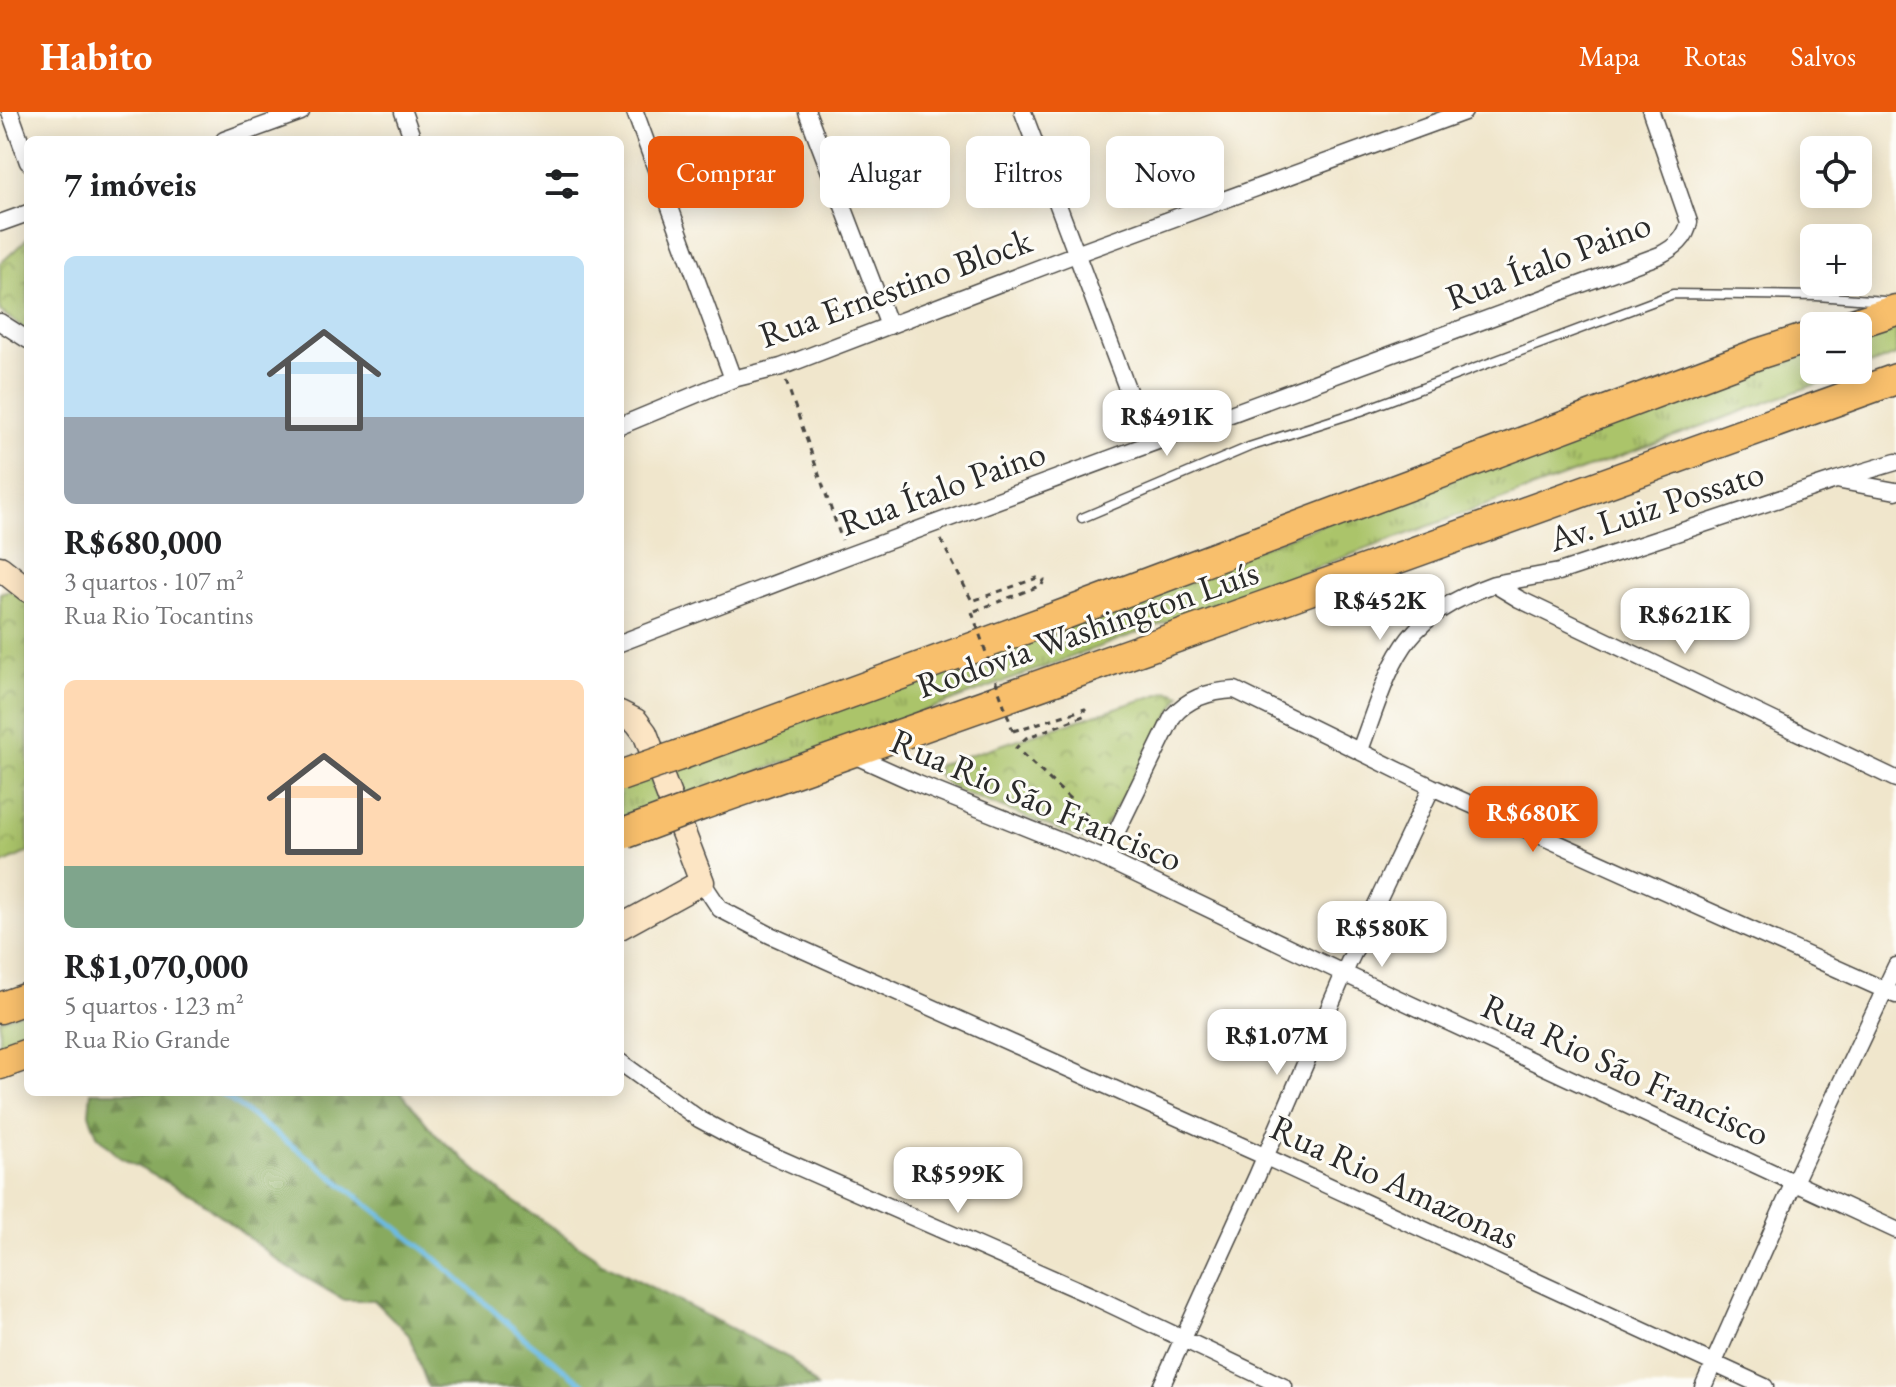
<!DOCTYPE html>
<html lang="pt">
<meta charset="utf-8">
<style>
body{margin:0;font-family:"EB Garamond",serif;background:#f2f2f2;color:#202124;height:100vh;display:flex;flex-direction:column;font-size:30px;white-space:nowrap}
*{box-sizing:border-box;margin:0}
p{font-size:26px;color:#757577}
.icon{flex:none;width:44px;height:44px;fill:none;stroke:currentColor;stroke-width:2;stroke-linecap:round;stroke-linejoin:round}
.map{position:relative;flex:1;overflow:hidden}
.sheet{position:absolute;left:24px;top:24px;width:600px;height:960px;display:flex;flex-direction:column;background:#fff;border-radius:12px;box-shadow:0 4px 20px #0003}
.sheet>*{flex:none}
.hud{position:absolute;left:648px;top:24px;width:760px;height:72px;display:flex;gap:16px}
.controls{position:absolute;left:1800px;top:24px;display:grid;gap:16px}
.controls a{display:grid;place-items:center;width:72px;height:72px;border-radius:12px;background:#fff;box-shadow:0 4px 20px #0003;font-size:40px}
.price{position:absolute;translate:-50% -68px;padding:0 18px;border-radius:16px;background:#fff;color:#222;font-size:26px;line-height:52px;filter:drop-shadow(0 2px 4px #0008)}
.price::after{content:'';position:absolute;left:50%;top:48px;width:24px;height:18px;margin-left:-12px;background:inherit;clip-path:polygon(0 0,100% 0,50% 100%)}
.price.selected{background:#ea580c;color:#fff}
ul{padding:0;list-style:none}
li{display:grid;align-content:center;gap:16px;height:424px;padding:0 40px}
li span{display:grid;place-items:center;height:248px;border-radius:12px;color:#555}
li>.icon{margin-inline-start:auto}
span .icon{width:144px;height:144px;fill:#fffc;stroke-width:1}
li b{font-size:34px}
h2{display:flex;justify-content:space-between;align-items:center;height:96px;padding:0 40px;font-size:34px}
.tag{padding:0 28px;border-radius:12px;background:#fff;box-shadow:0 4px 20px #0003;font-size:28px;line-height:72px}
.tag.selected{background:#ea580c;color:#fff}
header{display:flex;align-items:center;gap:48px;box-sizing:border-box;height:112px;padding:0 40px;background:#ea580c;color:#fff}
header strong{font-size:38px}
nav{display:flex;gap:44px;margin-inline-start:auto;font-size:28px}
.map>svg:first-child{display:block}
.grass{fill:url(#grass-tufts);stroke:#6b784a;stroke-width:2}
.forest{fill:url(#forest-firs);stroke:#5a6a44;stroke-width:2}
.park{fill:url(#park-crowns);stroke:#6b784a;stroke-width:2}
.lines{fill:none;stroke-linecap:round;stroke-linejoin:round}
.stream{stroke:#6abbe5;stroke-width:5}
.lane-casing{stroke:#494743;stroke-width:11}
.street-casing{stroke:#494743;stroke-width:19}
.secondary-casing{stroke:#494743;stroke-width:27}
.highway-casing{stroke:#494743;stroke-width:33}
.path{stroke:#494743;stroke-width:3;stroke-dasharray:6 6;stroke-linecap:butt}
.lane{stroke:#fff;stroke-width:8}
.street{stroke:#fff;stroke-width:16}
.secondary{stroke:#fce5c4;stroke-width:24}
.highway{stroke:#f8bf6c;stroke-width:30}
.highway-bridge-casing{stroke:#494743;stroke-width:33;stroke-linecap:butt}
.path-bridge{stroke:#494743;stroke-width:3;stroke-dasharray:6 6;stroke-linecap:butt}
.highway-bridge{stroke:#f8bf6c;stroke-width:30}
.labels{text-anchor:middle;stroke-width:6;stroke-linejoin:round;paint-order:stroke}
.street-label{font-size:36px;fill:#2b2b2b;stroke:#fdfcf7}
</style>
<header>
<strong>Habito</strong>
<nav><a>Mapa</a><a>Rotas</a><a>Salvos</a></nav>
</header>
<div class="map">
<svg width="1896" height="1275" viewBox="0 0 1896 1275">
<defs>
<pattern id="grass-tufts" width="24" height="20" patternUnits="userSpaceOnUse" patternTransform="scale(2)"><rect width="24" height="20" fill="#abc46a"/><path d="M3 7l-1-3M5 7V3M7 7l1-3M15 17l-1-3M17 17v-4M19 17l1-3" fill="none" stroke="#8b9f57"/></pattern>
<pattern id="forest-firs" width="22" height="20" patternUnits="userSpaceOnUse" patternTransform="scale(2)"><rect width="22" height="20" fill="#88aa5e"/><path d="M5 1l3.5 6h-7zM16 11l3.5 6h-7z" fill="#6f8b4e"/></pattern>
<pattern id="park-crowns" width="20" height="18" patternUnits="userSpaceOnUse" patternTransform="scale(2)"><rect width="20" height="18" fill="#abc46a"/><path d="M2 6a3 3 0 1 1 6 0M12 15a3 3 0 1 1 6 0" fill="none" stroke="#8b9f57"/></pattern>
</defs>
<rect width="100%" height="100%" fill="#fdfcf7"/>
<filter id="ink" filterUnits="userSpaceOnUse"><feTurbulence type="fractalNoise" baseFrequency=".0125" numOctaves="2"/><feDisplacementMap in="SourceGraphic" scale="16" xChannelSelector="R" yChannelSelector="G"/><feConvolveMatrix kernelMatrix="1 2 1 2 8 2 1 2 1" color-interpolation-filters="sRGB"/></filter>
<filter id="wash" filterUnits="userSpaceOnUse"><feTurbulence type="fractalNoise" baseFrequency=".006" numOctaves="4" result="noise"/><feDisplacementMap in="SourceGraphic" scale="32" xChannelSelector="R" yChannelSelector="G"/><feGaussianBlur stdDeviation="1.8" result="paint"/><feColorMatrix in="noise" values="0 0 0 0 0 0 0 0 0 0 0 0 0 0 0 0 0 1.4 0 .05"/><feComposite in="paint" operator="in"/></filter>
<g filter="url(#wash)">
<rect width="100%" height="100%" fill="#f0e6cc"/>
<path class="grass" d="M 1896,199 L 1896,243 L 1858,257 L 1858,214 Z
M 1814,229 L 1814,258 L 1855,258 L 684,687 L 673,655 Z
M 650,664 L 659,694 L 620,708 L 620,675 Z
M 28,898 L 28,929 L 0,940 L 0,908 Z"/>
<path class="forest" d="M 91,980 L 401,980 L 435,1022 L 503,1082 L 606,1152 L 791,1247 L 817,1275 L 428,1275 L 409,1223 L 374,1188 L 344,1188 L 284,1153 L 197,1086 L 119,1045 L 97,1023 L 89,1002 Z"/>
<path class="park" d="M 28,126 L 28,219 L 0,199 L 0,152 Z
M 10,478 L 28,487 L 28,740 L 0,753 L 0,481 Z
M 1169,579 L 1181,583 L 1097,729 L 1087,729 L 955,677 C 946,671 936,666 938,653 Z"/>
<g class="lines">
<path class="stream" d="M 219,980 L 310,1047 L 434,1145 L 523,1225 L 587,1275"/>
</g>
</g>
<g filter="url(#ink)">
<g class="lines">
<defs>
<path id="lane" d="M 1082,406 L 1249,335 L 1361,299 L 1673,182 L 1817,184 L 1884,189"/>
<path id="street" d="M 10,0 L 28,50
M 403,0 L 413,28
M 635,0 L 733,267
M 807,0 L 889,214
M 1023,0 L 1148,332
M 224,28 L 301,0
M 0,111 L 28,101
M 0,210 L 28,228
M 620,314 L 733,267 L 781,255 L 1076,142 L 1464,0
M 1841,369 L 1896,379
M 1494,472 L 1559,460 L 1836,368 L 1896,350
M 620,531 L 847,444 L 1660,143 C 1675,135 1686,127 1689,110 L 1651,0
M 1360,638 C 1393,550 1397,507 1494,472 L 1519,487 L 1896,667
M 849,641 L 918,672 L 1107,748 L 1345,862 L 1896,1118
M 1107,748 L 1113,727 L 1173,604 C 1189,585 1211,579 1235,578 L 1432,675 L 1896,883
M 702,770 L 720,797 L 770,823 L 1264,1044 L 1765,1275
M 620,950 L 699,1007 L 744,1031 L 1099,1187 L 1284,1275
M 1161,1275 L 1257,1064 L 1348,852 L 1432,675
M 1703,1275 L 1794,1070 L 1896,854"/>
<path id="secondary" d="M 0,456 L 28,478
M 620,601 L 636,609 L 645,621 L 702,770 L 620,815"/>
<path id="highway" d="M 1847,214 L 1896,198
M 680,643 L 1057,505 L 1758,242 L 1814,224
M 701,693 L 1270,492 L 1896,267
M 0,896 L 28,886
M 0,952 L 28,942"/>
</defs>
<use href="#lane" class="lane-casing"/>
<use href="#street" class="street-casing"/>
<use href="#secondary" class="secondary-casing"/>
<use href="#highway" class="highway-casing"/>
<path class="path" d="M 786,269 L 842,428
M 941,428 L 972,489 L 1037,466 L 1044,468 L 1042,473 L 972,500
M 1013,619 L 1085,597 L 1086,603 L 1026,626 L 1016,636 L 1101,716"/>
<use href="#lane" class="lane"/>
<use href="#street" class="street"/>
<use href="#secondary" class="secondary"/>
<use href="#highway" class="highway"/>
<defs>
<path id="highway-bridge" d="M 620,664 L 680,643
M 626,721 L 701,693"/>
</defs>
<use href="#highway-bridge" class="highway-bridge-casing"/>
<path class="path-bridge" d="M 972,500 L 1013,619"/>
<use href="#highway-bridge" class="highway-bridge"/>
</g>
</g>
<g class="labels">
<g class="street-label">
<text transform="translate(1548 148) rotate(-21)" y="13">Rua Ítalo Paino</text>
<text transform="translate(895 175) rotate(-20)" y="13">Rua Ernestino Block</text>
<text transform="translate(942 375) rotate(-20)" y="13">Rua Ítalo Paino</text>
<text transform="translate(1656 393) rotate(-18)" y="13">Av. Luiz Possato</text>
<text transform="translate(1087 516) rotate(-19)" y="13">Rodovia Washington Luís</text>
<text transform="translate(1037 687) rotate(23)" y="13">Rua Rio São Francisco</text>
<text transform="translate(1626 957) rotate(25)" y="13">Rua Rio São Francisco</text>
<text transform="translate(1395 1069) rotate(25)" y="13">Rua Rio Amazonas</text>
</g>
</g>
</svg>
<div class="controls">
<a><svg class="icon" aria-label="locate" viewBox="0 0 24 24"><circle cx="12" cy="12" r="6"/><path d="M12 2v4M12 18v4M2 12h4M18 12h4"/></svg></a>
<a>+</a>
<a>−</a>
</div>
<b class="price" style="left:1167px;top:346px">R$491K</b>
<b class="price" style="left:1380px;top:530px">R$452K</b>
<b class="price" style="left:1685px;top:544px">R$621K</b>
<b class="price selected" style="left:1533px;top:742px">R$680K</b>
<b class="price" style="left:1382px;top:857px">R$580K</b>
<b class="price" style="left:1277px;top:965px">R$1.07M</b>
<b class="price" style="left:958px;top:1103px">R$599K</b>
<div class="hud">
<a class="tag selected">Comprar</a>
<a class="tag">Alugar</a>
<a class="tag">Filtros</a>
<a class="tag">Novo</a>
</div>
<section class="sheet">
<h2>7 imóveis<svg class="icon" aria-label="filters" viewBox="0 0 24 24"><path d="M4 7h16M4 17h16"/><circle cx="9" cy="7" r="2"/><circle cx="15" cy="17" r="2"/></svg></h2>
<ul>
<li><span style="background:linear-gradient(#bfe0f5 65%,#9aa5b1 0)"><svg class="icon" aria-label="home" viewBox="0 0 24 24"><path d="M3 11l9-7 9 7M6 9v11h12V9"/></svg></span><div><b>R$680,000</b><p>3 quartos · 107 m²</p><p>Rua Rio Tocantins</p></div></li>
<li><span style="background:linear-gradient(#ffd9b3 75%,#7fa58c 0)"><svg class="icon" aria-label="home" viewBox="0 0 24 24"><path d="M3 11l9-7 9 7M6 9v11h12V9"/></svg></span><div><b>R$1,070,000</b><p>5 quartos · 123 m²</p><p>Rua Rio Grande</p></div></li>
</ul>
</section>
</div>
